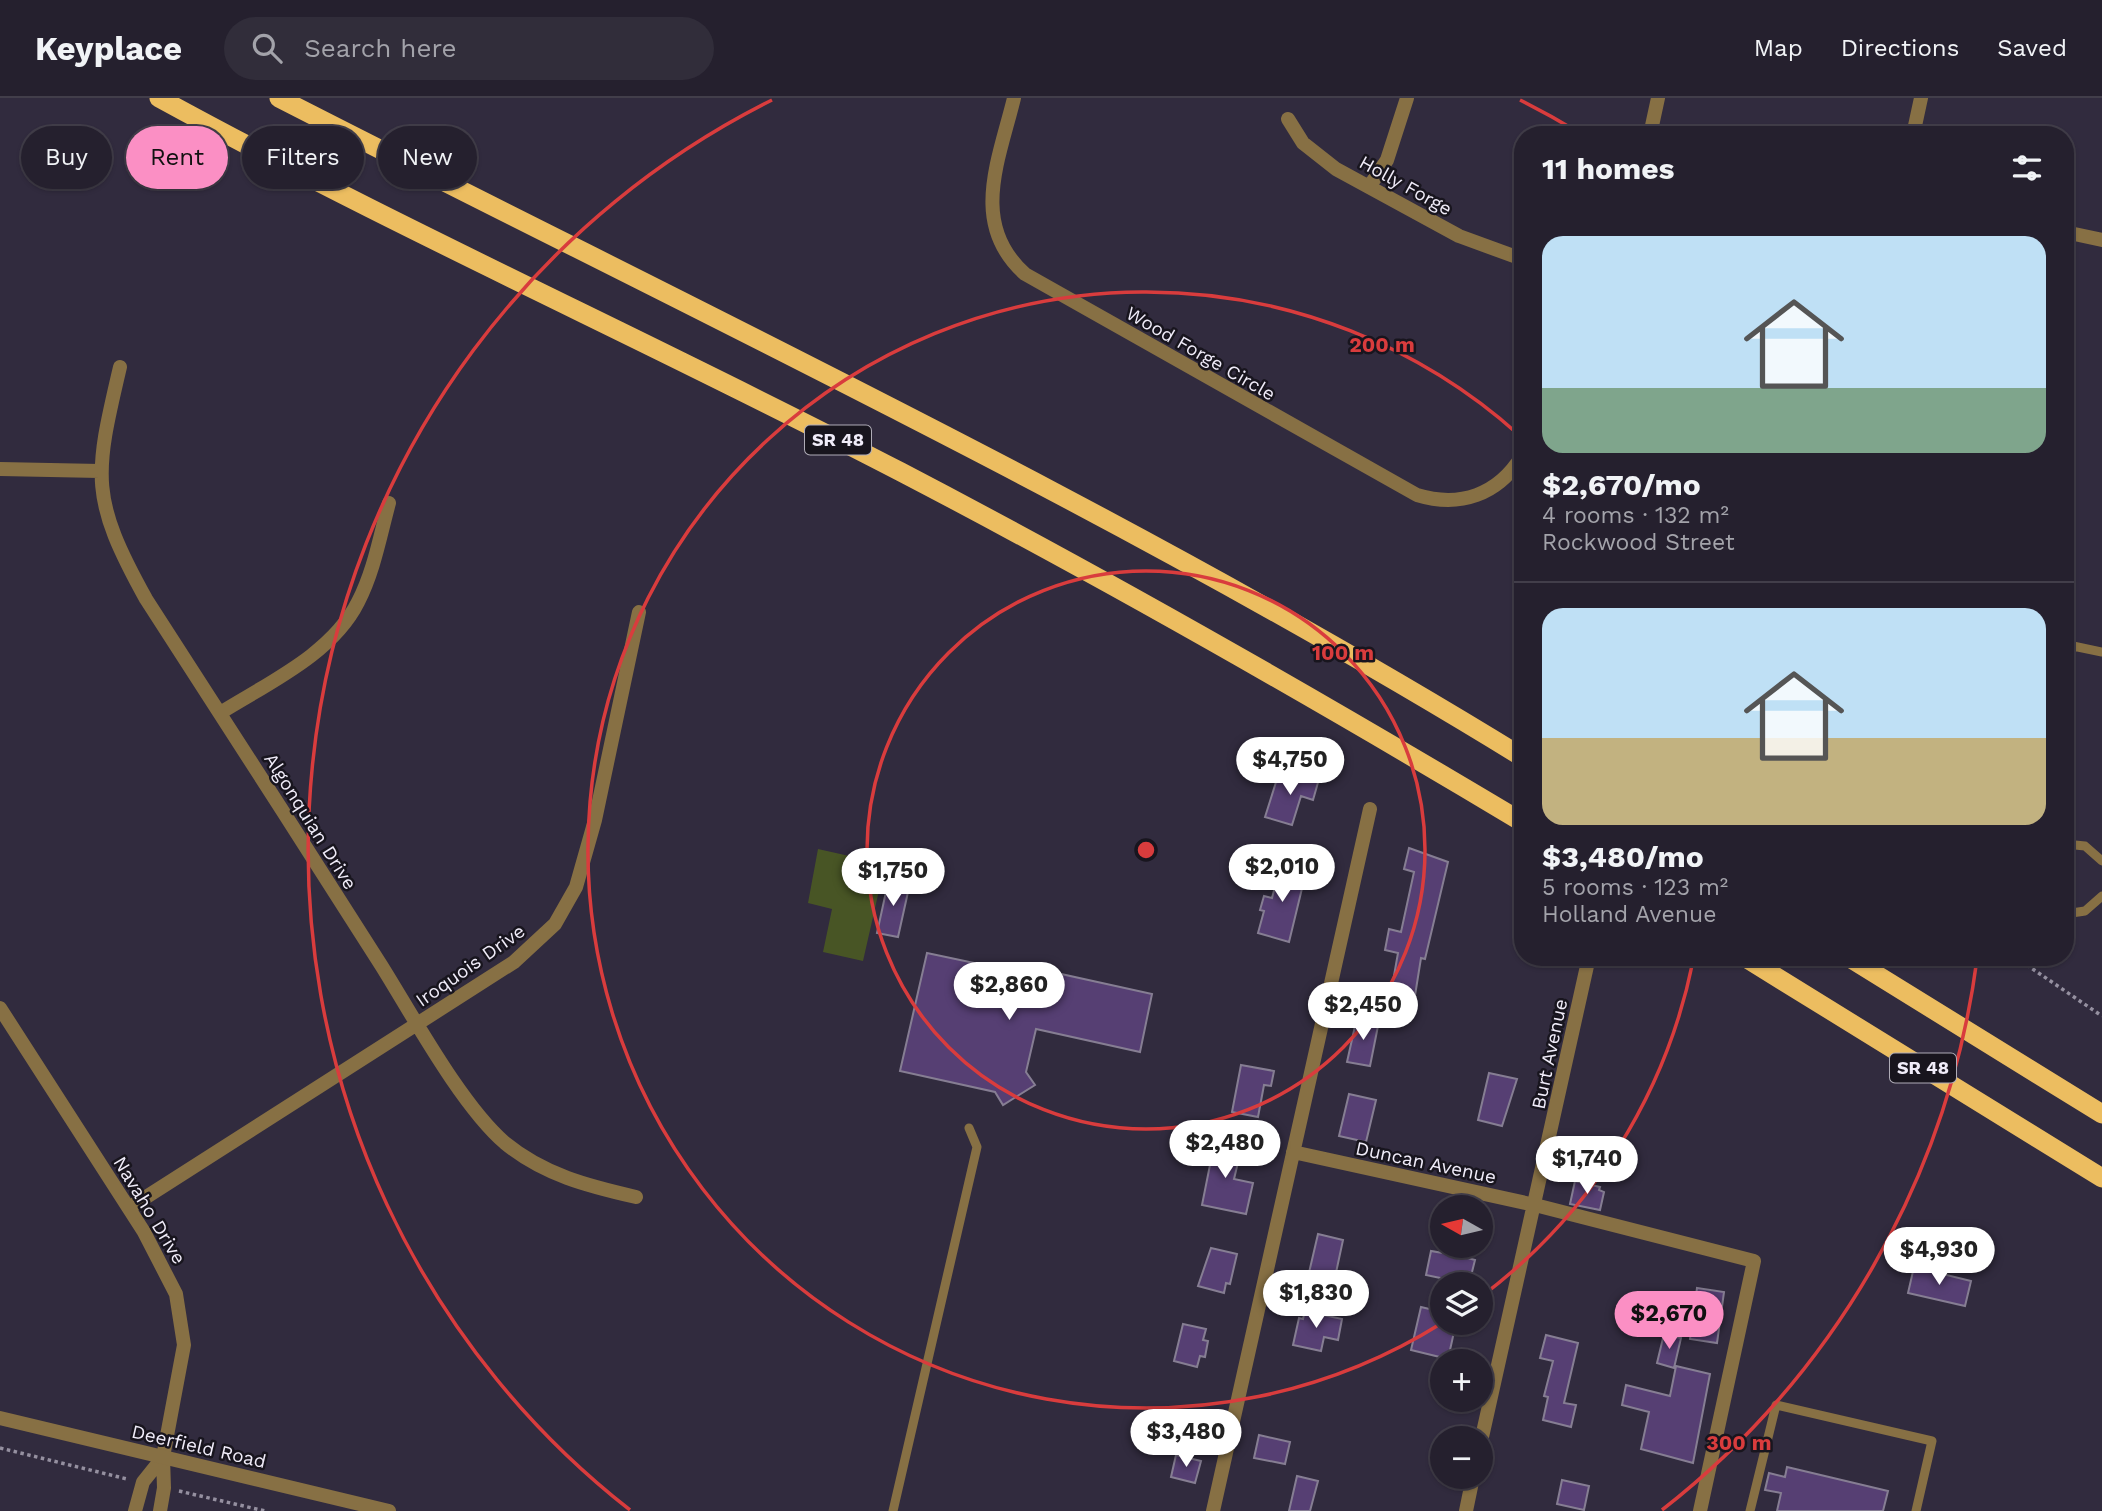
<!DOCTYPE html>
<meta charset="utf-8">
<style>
body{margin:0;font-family:"Work Sans",sans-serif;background:#312d3a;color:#f1f3f6;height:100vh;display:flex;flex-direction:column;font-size:26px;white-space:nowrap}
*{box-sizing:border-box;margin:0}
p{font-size:23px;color:#a3a3aa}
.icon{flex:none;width:38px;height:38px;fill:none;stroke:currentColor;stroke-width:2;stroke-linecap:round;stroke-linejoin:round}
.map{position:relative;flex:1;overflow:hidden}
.panel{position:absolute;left:1514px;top:28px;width:560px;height:840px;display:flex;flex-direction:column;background:#25202e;border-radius:28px;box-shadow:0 2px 5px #0004,0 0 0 2px #423e4a}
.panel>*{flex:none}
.banner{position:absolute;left:21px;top:28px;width:665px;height:63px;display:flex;gap:14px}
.needle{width:46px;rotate:278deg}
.tools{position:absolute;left:1430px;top:1097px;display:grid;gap:14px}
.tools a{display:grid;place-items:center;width:63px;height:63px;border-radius:50%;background:#25202e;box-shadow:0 2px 5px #0004,0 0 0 2px #423e4a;font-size:35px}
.price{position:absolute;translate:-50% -60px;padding:0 16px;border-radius:24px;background:#fff;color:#222;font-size:23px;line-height:46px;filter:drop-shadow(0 2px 4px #0008)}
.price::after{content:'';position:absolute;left:50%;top:42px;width:21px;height:16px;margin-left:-10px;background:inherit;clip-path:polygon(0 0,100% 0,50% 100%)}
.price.current{background:#fb8fc4;color:#111}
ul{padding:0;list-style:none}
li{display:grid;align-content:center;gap:14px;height:371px;padding:0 28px}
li+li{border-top:2px solid #423e4a}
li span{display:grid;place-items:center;height:217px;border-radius:21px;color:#555}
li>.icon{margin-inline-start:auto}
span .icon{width:126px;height:126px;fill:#fffc;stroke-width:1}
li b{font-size:30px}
h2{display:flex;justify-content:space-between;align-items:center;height:84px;padding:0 28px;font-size:30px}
.tag{padding:0 24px;border-radius:32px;background:#25202e;box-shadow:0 2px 5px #0004,0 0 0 2px #423e4a;font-size:24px;line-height:63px}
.tag.current{background:#fb8fc4;color:#111}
header{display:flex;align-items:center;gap:42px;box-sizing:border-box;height:98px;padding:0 35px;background:#25202e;border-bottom:2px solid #423e4a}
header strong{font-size:33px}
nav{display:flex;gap:38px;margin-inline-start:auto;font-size:24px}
.search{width:490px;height:63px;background:#312d3a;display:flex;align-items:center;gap:18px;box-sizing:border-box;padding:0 24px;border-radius:38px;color:#a3a3aa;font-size:26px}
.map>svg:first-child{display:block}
.green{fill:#485525}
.building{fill:#563f73;stroke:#867e93;stroke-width:2}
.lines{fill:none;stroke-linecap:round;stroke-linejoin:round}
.path{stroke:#9590a0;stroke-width:3.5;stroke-dasharray:3.5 3.5;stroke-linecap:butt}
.service{stroke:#877044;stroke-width:9}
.minor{stroke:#877044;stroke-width:14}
.tertiary{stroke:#877044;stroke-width:14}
.trunk{stroke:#ecbd60;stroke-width:19}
.ring{fill:none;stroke:#d93c3d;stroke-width:3.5}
.labels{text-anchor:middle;stroke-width:5;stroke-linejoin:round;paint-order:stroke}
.shield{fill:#18151e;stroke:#afacb7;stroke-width:2}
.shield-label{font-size:18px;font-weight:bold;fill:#f0ecf9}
.street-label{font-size:19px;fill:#f0ecf9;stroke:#18151e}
.centre{fill:#d93c3d;stroke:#18151e;stroke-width:3.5}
.ring-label{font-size:21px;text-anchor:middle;font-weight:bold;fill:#d93c3d;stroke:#18151e;stroke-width:5;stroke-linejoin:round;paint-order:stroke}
</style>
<header>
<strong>Keyplace</strong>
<div class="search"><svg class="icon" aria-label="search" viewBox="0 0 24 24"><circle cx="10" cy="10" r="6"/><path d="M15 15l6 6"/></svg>Search here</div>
<nav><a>Map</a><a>Directions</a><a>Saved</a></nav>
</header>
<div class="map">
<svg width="2102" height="1413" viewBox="0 0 2102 1413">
<rect width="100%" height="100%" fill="#312b3e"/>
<path class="green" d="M 818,751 L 885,766 L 863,863 L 823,854 L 832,811 L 808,805 Z"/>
<path class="building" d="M 1296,674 L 1319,681 L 1313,702 L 1301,698 L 1292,727 L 1265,719 L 1277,681 L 1293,685 Z
M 1409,750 L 1448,764 L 1425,861 L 1421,860 L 1413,910 L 1389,906 L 1398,855 L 1385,852 L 1389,831 L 1401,834 L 1414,774 L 1404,771 Z
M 1281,766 L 1306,774 L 1289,844 L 1258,835 L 1264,813 L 1260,812 L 1264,798 L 1272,800 Z
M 889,780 L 910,785 L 898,839 L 877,835 Z
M 927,855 L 1050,881 L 1052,874 L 1152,896 L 1140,954 L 1036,931 L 1026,974 L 1035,987 L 1003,1007 L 995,994 L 900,973 Z
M 1357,919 L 1379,923 L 1370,968 L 1347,964 Z
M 1241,967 L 1274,973 L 1271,988 L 1264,987 L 1258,1019 L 1232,1014 Z
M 1489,975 L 1517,981 L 1502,1028 L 1478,1022 Z
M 1349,996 L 1376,1002 L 1366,1044 L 1339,1038 Z
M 1208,1043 L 1241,1052 L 1234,1081 L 1253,1085 L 1246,1116 L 1202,1107 L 1210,1067 L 1203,1065 Z
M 1575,1083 L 1600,1089 L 1599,1092 L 1604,1094 L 1600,1112 L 1570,1106 Z
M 1318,1136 L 1343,1142 L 1334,1184 L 1308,1179 Z
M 1445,1148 L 1467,1148 L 1464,1159 L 1475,1162 L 1469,1186 L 1426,1177 L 1431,1153 L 1443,1155 Z
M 1211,1150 L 1237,1156 L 1230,1186 L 1226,1185 L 1224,1195 L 1198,1188 Z
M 1914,1169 L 1971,1183 L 1965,1208 L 1908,1195 Z
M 1697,1190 L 1724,1194 L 1717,1245 L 1690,1241 Z
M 1421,1209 L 1442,1214 L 1442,1225 L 1456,1225 L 1448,1261 L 1411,1252 Z
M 1305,1213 L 1342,1221 L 1338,1242 L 1324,1239 L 1321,1253 L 1293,1247 L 1299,1220 L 1303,1221 Z
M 1183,1226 L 1206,1231 L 1203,1242 L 1208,1243 L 1205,1259 L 1200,1258 L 1197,1269 L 1174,1263 Z
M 1664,1236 L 1681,1240 L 1674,1270 L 1657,1265 Z
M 1546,1237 L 1578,1245 L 1564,1305 L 1576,1307 L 1571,1329 L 1543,1322 L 1548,1299 L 1544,1298 L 1553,1263 L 1540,1260 Z
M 1676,1268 L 1710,1276 L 1693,1365 L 1641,1351 L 1649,1314 L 1622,1307 L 1626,1287 L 1670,1298 Z
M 1259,1337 L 1290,1344 L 1285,1366 L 1254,1360 Z
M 1176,1357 L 1201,1363 L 1195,1385 L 1171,1379 Z
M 1787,1369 L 1888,1393 L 1883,1413 L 1777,1413 L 1781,1395 L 1765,1392 L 1769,1375 L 1785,1379 Z
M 1297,1378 L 1318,1383 L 1310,1413 L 1289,1413 Z
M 1562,1382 L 1589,1388 L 1584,1412 L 1557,1406 Z"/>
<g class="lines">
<path class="path" d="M 2015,859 L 2102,918
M 0,1350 L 127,1381
M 179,1393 L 265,1413"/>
<path class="service" d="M 2065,579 L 2073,548 L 2102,554
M 2065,746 L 2085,748 L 2102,763
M 2065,816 L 2085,813 L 2102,798
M 893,1413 L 977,1049 L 969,1030
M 1750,1413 L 1776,1307 L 1932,1343 L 1916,1413"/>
<path class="minor" d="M 1014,0 C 999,62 969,126 1025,176 L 1417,397 C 1460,410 1498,397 1522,358
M 1288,21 L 1303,45 L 1336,71 L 1459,138 L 1522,161
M 1650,37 L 1658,0
M 1913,37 L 1921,0
M 1369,89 L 1387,62 L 1407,0
M 2065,134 L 2102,142
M 120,269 C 94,379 90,400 146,501 C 225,622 303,745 381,867 C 413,918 461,1007 505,1045 C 544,1077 588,1088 636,1099
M 0,371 L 100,373
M 220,615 C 268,585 332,556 358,504 C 374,473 380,438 389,405
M 0,910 L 144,1134 L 176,1196 L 184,1247 L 163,1359 L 164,1390 L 160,1413
M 1293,1054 L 1535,1107 L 1754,1163 L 1700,1413
M 129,1110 L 514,864 L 555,826 L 576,789 L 595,722 L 639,514
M 1480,1348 L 1589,859
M 135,1413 L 143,1384 L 163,1359
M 1213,1413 L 1370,711
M 1466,1413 L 1473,1379"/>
<path class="tertiary" d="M 0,1320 L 389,1413"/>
<path class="trunk" d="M 159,0 C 402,133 655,246 901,374 C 1112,484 1318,602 1522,724
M 279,0 C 697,214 1122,413 1522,659
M 1744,859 L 2102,1080
M 1848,859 L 2102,1016"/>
</g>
<g class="ring">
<circle cx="1146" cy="752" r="279"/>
<path d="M1693 863A558 558 0 0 1 1482 1198M1442 1225A558 558 0 1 1 1519 337"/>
<path d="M1977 861A838 838 0 0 1 1662 1412M630 1412A838 838 0 0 1 772 2M1520 2A838 838 0 0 1 1578 34"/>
</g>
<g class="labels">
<g class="shield">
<rect x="805" y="327.5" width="66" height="29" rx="5"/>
<rect x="1890" y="955.5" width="66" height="29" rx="5"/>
</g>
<g class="shield-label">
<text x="838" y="348">SR 48</text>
<text x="1923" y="976">SR 48</text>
</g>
<g class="street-label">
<text transform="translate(1406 87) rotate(29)" y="7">Holly Forge</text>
<text transform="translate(1201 255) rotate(30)" y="7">Wood Forge Circle</text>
<text transform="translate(311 723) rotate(58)" y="7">Algonquian Drive</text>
<text transform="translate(470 867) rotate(-35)" y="7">Iroquois Drive</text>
<text transform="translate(1549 956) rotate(-78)" y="7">Burt Avenue</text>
<text transform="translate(1426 1064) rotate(12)" y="7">Duncan Avenue</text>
<text transform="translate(150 1112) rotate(59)" y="7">Navaho Drive</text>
<text transform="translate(199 1348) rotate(13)" y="7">Deerfield Road</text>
</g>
</g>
<circle cx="1146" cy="752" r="10" class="centre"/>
<g class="ring-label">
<text x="1382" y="254">200 m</text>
<text x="1343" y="562">100 m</text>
<text x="1739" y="1352">300 m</text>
</g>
</svg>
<div class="tools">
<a><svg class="needle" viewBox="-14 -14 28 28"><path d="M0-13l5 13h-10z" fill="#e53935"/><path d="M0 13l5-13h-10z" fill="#a3a3aa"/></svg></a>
<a><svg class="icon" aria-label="layers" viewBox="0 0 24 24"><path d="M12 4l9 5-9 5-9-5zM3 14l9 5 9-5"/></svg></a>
<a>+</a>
<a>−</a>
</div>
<b class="price" style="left:1290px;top:699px">$4,750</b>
<b class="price" style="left:1282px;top:806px">$2,010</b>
<b class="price" style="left:893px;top:810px">$1,750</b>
<b class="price" style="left:1009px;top:924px">$2,860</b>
<b class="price" style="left:1363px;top:944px">$2,450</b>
<b class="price" style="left:1225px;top:1082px">$2,480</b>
<b class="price" style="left:1587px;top:1098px">$1,740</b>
<b class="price" style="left:1939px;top:1189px">$4,930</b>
<b class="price" style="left:1316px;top:1232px">$1,830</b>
<b class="price current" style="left:1669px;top:1253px">$2,670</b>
<b class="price" style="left:1186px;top:1371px">$3,480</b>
<div class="banner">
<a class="tag">Buy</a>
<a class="tag current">Rent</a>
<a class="tag">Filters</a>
<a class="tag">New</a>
</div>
<section class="panel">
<h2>11 homes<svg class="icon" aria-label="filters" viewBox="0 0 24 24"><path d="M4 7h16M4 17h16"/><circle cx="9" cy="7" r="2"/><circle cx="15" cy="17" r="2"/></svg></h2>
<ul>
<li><span style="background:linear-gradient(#bfe0f5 70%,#7fa58c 0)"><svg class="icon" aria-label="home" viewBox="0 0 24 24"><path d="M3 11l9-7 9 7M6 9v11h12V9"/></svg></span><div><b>$2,670/mo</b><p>4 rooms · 132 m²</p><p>Rockwood Street</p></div></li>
<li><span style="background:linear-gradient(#bfe0f5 60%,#c2b280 0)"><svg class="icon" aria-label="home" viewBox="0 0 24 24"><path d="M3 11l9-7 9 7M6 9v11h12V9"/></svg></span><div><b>$3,480/mo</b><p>5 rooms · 123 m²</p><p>Holland Avenue</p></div></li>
</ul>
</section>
</div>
